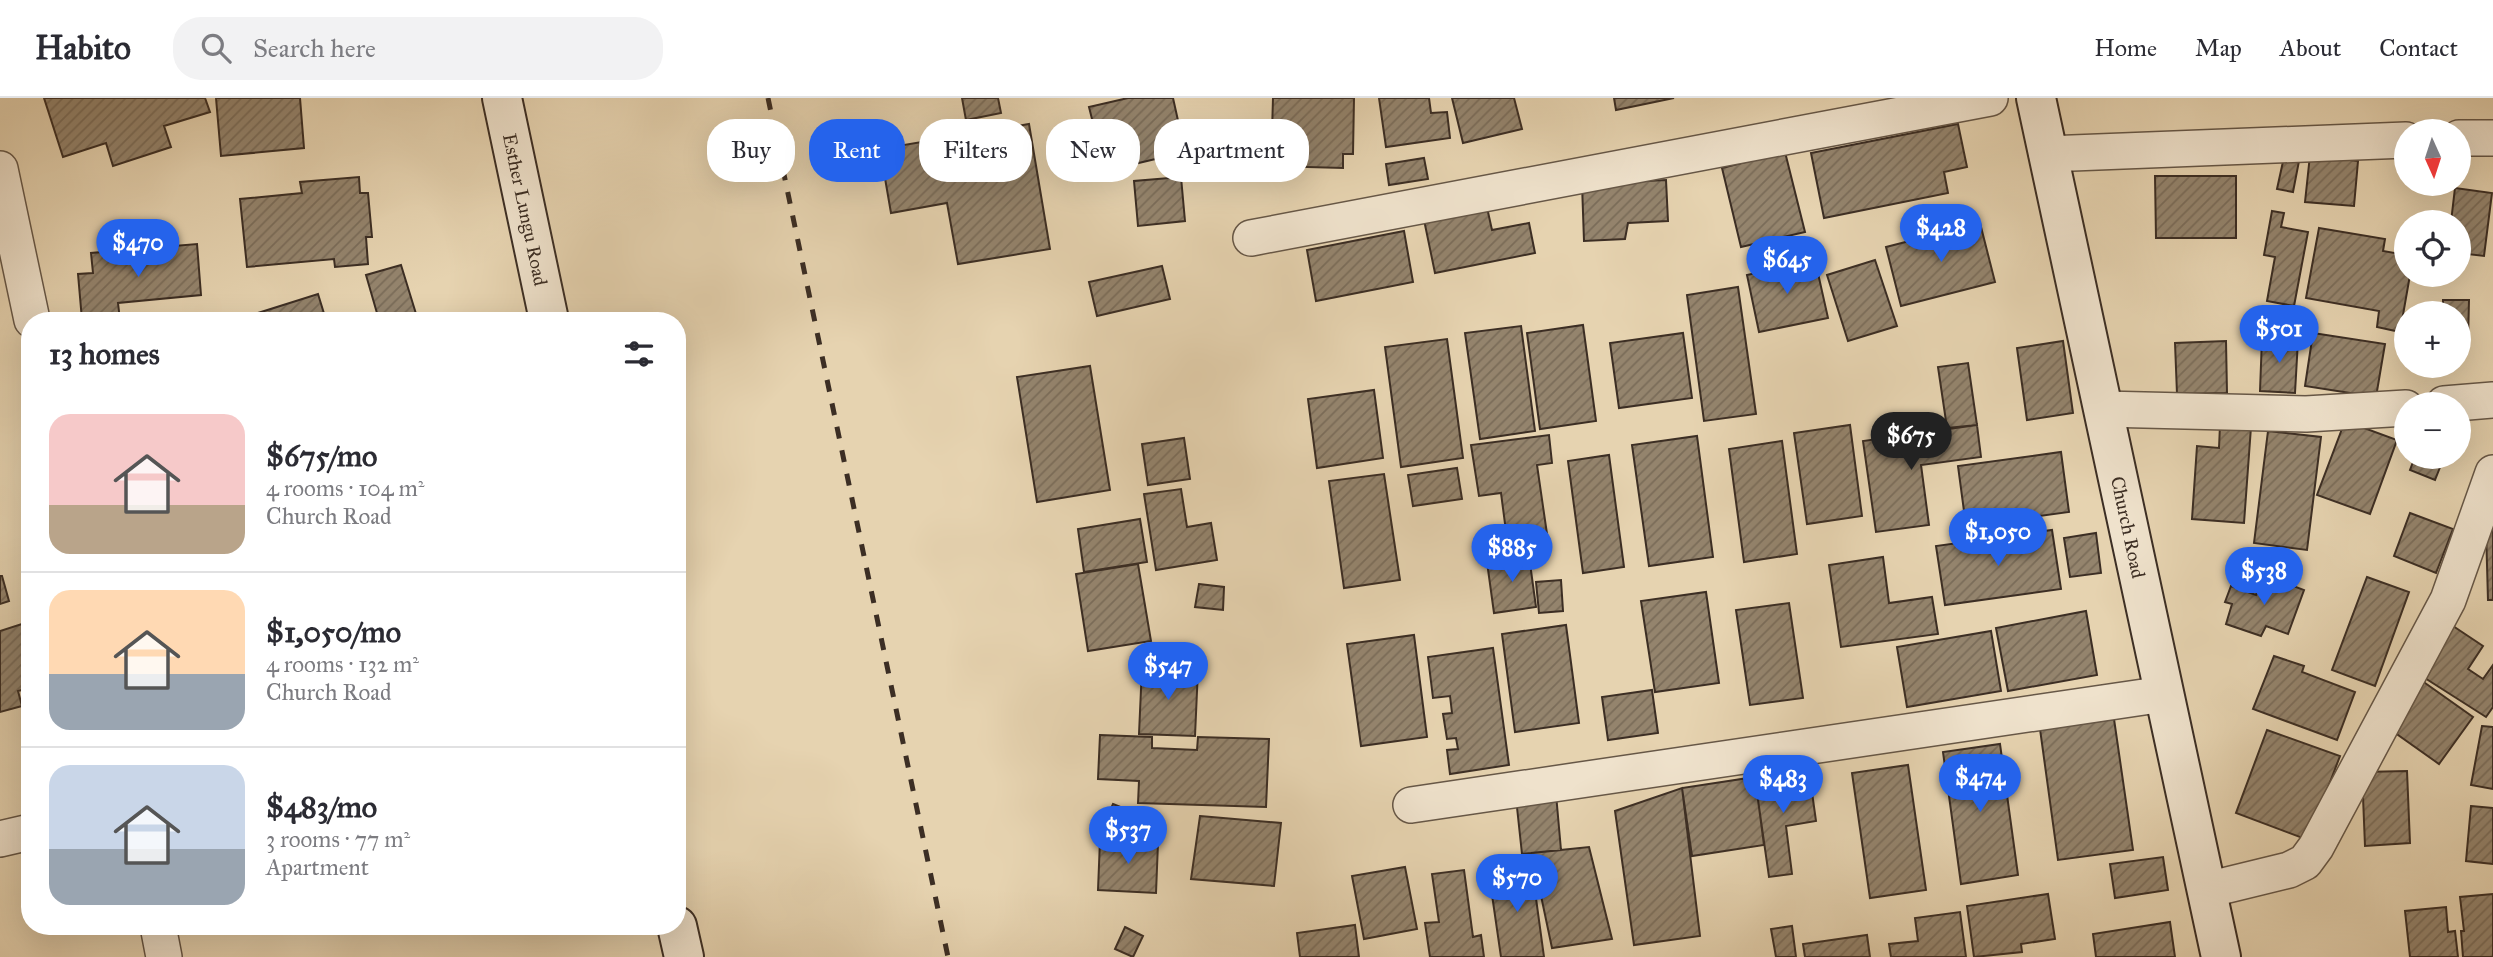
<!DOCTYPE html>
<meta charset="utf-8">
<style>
body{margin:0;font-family:"IM FELL Great Primer",serif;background:#f2f2f3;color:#2b2b33;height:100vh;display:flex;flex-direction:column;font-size:26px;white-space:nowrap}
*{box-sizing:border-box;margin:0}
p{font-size:23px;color:#7c7c81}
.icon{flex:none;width:38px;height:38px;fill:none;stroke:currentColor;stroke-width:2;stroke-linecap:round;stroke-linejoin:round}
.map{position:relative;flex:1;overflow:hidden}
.sheet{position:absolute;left:21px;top:214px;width:665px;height:623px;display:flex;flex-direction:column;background:#fff;border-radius:28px;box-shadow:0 7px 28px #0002}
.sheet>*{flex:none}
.hud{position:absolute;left:707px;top:21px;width:665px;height:63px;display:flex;gap:14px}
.needle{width:46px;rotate:177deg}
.controls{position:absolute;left:2394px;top:21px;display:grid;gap:14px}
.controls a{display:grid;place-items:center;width:77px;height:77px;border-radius:50%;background:#fff;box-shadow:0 7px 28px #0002;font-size:35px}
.price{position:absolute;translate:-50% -60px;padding:0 16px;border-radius:24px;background:#2563eb;color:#fff;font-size:23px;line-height:46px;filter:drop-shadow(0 2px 4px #0008)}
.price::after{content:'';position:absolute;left:50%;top:42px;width:21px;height:16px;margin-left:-10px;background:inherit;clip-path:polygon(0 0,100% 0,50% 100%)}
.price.selected{background:#222;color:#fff}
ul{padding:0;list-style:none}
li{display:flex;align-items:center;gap:21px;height:175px;padding:0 28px}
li+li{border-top:2px solid #e1e1e2}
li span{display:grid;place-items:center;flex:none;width:196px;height:140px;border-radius:21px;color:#555}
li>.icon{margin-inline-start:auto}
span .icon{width:84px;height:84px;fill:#fffc;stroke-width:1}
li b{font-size:30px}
h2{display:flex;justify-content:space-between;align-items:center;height:84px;padding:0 28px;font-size:30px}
.tag{padding:0 24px;border-radius:28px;background:#fff;box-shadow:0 7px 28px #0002;font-size:24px;line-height:63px}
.tag.selected{background:#2563eb;color:#fff}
header{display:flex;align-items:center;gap:42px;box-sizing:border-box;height:98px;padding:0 35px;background:#fff;border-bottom:2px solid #e1e1e2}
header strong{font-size:33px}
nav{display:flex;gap:38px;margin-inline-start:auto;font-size:24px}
.search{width:490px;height:63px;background:#f2f2f3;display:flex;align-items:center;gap:18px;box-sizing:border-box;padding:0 24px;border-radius:28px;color:#7c7c81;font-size:26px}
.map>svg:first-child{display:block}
.building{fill:url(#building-hatch);stroke:#3c2e24;stroke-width:2}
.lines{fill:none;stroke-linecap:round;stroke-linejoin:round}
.street-casing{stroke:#665747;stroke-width:38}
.secondary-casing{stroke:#3c2e24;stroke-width:42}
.street{stroke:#efe2cc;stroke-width:35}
.secondary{stroke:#efe2cc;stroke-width:38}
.rail{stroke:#3c2e24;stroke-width:5;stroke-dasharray:12 12;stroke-linecap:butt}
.labels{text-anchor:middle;stroke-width:5;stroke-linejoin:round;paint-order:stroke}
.street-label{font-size:19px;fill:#3c2e24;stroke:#efe2cc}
</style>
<header>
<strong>Habito</strong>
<div class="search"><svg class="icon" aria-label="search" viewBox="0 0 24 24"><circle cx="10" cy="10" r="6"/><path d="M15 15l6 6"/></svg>Search here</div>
<nav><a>Home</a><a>Map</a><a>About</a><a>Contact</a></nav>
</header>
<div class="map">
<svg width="2493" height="859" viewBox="0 0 2493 859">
<defs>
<pattern id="building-hatch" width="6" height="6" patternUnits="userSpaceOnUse" patternTransform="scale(1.75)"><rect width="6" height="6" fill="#94846d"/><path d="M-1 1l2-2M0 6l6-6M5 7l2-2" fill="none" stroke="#7a6c59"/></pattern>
</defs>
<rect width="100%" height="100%" fill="#e6d3b0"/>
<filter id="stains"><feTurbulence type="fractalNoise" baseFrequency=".00286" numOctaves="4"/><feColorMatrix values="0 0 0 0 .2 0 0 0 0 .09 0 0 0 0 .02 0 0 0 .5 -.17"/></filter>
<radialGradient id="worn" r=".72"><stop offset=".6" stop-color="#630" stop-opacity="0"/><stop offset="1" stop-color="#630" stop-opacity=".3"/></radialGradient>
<path class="building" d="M 44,0 L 205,0 L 210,14 L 164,28 L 171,49 L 113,68 L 106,45 L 63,59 Z
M 216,0 L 300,0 L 304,50 L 221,58 Z
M 962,0 L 998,0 L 1001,15 L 966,22 Z
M 1128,0 L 1173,0 L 1185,54 L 1105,73 L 1089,9 Z
M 1273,0 L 1354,0 L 1353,56 L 1343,56 L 1343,70 L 1271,68 Z
M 1379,0 L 1429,0 L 1431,15 L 1447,14 L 1450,40 L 1386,49 Z
M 1452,0 L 1514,0 L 1522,31 L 1463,45 Z
M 1614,0 L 1674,0 L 1616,12 Z
M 1029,26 L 1050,151 L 958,166 L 947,105 L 891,115 L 880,51 Z
M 1958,26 L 1967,69 L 1944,74 L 1948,95 L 1824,120 L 1811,55 Z
M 1785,54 L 1805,134 L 1741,149 L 1722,70 Z
M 2310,57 L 2358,63 L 2354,108 L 2305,104 Z
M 2284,59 L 2299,63 L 2293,94 L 2277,91 Z
M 1424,60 L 1428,81 L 1389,87 L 1386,66 Z
M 2155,78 L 2236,78 L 2236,140 L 2156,140 Z
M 359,79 L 360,95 L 368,95 L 372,139 L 366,139 L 368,166 L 335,169 L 334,161 L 247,169 L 240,101 L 302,95 L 300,84 Z
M 1181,79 L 1185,123 L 1138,128 L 1134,83 Z
M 1666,82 L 1668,123 L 1628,125 L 1625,141 L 1584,143 L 1582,86 Z
M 2455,90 L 2492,95 L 2484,158 L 2459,155 L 2459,124 L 2451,124 Z
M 1486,105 L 1492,132 L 1529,125 L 1535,155 L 1435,175 L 1423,117 Z
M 2272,113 L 2284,115 L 2281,129 L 2308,134 L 2294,208 L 2267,203 L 2275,159 L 2264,157 Z
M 1980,125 L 1995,184 L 1901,208 L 1886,149 Z
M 2319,130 L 2385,141 L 2383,153 L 2406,157 L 2406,177 L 2410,177 L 2400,234 L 2377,229 L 2379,213 L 2306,200 Z
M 1404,133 L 1413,184 L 1316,203 L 1307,152 Z
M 197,146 L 201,197 L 118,205 L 120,222 L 82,222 L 78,176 L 93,175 L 91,155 Z
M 1815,162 L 1828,220 L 1759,234 L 1747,177 Z
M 1875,162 L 1897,228 L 1848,243 L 1827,177 Z
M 401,167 L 417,219 L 407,222 L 379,222 L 366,177 Z
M 1162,168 L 1170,201 L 1097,218 L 1089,184 Z
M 1738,189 L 1756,316 L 1704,323 L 1687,197 Z
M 318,196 L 326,222 L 260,222 L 258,215 Z
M 2443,202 L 2469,202 L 2468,244 L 2459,244 L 2459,215 L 2443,215 Z
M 1583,227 L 1596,323 L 1540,331 L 1527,235 Z
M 1521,228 L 1535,333 L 1480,341 L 1465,235 Z
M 1683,235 L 1692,300 L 1619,310 L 1610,245 Z
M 2313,235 L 2385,246 L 2376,299 L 2305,288 Z
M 2262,240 L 2298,242 L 2295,295 L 2260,293 Z
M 1447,241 L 1463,360 L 1401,369 L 1385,249 Z
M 2063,243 L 2073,315 L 2027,322 L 2017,250 Z
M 2226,243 L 2227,295 L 2177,296 L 2175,245 Z
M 1968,265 L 1977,327 L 1947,330 L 1938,269 Z
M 1090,268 L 1110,392 L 1037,404 L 1017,279 Z
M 1374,292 L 1383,360 L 1317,370 L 1308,301 Z
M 2345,323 L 2397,342 L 2370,416 L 2317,397 Z
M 1850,327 L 1862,418 L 1807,426 L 1794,335 Z
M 1977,327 L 1981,359 L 1921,367 L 1929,427 L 1876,434 L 1863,343 Z
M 2220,327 L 2251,329 L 2244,425 L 2192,421 L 2197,348 L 2219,350 Z
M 2268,333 L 2321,339 L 2307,452 L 2254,445 Z
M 1549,337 L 1552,365 L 1537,367 L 1547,436 L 1507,441 L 1501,395 L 1479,398 L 1471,347 Z
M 1697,338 L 1713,459 L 1649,468 L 1632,347 Z
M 1184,340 L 1190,381 L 1148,387 L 1142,346 Z
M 1782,343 L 1797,456 L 1744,464 L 1729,351 Z
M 2061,354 L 2069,414 L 1966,428 L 1958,368 Z
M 1609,357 L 1624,469 L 1583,475 L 1568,363 Z
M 2415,359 L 2444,359 L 2435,382 L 2410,372 Z
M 1457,370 L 1462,401 L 1413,408 L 1408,377 Z
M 1384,376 L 1400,482 L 1344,490 L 1329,383 Z
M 1181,391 L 1187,429 L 1211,425 L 1217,462 L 1156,472 L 1144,396 Z
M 2410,415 L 2453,431 L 2436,475 L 2394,458 Z
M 1140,421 L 1147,464 L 1084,474 L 1078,431 Z
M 2486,431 L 2493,431 L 2493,502 L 2488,502 Z
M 2052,432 L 2061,491 L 1945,507 L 1936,448 Z
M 2096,435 L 2101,475 L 2070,479 L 2064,440 Z
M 1529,458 L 1536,509 L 1494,515 L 1487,464 Z
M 1883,459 L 1889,505 L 1932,499 L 1938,536 L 1841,549 L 1829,467 Z
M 1138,466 L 1151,543 L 1088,553 L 1076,476 Z
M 2264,477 L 2304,492 L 2288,536 L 2266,528 L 2261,538 L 2226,526 L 2232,506 L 2225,504 L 2231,488 L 2256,497 Z
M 0,478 L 2,478 L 9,503 L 0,506 Z
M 2367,479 L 2409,494 L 2375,588 L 2332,572 Z
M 1561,482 L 1563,513 L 1539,515 L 1536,484 Z
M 1199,486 L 1224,489 L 1223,512 L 1195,509 Z
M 1706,494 L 1719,585 L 1655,594 L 1641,503 Z
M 1789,505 L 1803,600 L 1750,607 L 1736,512 Z
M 2086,513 L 2097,577 L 2008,593 L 1996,530 Z
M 25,525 L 30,541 L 30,590 L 18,593 L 22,608 L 0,614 L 0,533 Z
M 2450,526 L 2483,548 L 2468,571 L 2483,581 L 2493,567 L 2493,609 L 2486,619 L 2417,575 Z
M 1566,527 L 1579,625 L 1515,634 L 1502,536 Z
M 1991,533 L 2001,593 L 1907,609 L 1897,549 Z
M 1414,537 L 1427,639 L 1361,648 L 1347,546 Z
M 1493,550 L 1509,667 L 1450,676 L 1447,652 L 1458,651 L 1456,640 L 1447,641 L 1443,616 L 1452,615 L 1450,598 L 1433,600 L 1428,559 Z
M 2274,558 L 2304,568 L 2302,574 L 2355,594 L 2337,642 L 2253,611 Z
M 1142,569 L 1198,571 L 1195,638 L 1139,636 Z
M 2418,580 L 2473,619 L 2439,666 L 2384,627 Z
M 1652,592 L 1658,635 L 1608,642 L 1602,599 Z
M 2114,621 L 2133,752 L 2058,762 L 2040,631 Z
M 2482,628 L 2493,629 L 2493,691 L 2471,687 Z
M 2267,632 L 2340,658 L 2308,742 L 2236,715 Z
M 1100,637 L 1152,639 L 1152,650 L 1197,652 L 1198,639 L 1269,641 L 1266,709 L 1138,705 L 1139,683 L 1098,681 Z
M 2000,646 L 2018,777 L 1961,786 L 1943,654 Z
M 1908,667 L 1926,792 L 1870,800 L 1852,675 Z
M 1809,673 L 1816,723 L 1786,728 L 1792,776 L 1769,779 L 1755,681 Z
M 2407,673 L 2410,745 L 2365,748 L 2362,674 Z
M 1755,679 L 1764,747 L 1692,758 L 1682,690 Z
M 1682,690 L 1700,838 L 1634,847 L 1615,713 Z
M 1556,696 L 1561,752 L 1522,756 L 1516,700 Z
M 1113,706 L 1128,712 L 1116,737 L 1102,730 Z
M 2471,708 L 2493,710 L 2493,766 L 2466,763 Z
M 1200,718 L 1281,725 L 1274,788 L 1191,781 Z
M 1100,742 L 1158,745 L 1156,795 L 1098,792 Z
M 1589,749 L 1612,841 L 1552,850 L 1532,755 Z
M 2163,759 L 2168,792 L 2115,800 L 2110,766 Z
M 1405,769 L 1417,831 L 1364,841 L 1352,778 Z
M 1532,771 L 1544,859 L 1501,859 L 1489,776 Z
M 1464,772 L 1473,839 L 1481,837 L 1484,859 L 1430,859 L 1425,825 L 1439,824 L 1432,776 Z
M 2048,796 L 2055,841 L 2021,846 L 2022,854 L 1974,859 L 1967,808 Z
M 2493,796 L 2493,859 L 2463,859 L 2461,833 L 2464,833 L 2460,799 Z
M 2446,809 L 2448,834 L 2455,833 L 2458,859 L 2410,859 L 2405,813 Z
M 1960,814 L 1966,859 L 1891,859 L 1889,846 L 1918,843 L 1915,820 Z
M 2170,824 L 2175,859 L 2096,859 L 2093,836 Z
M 1355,827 L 1359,859 L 1300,859 L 1297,835 Z
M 1792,828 L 1796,859 L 1776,859 L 1771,831 Z
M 1125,829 L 1143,838 L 1133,859 L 1115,851 Z
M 1867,837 L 1870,859 L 1805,859 L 1803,846 Z"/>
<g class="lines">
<defs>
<path id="street" d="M 2459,40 L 2493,40
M 2047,56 L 2406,42
M 0,71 L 32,222
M 1251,140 L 1990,0
M 2444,306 L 2493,302
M 2103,311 L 2306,316 L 2406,310
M 1411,707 L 2164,596
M 0,741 L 30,734
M 2207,792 L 2289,772 L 2305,764 L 2316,749 L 2448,502 L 2493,375
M 158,828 L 164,859"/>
<g id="secondary">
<path id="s1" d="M 502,0 L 549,222"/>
<path id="s2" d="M 2036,0 L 2221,859"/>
<path d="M 677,828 L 684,859"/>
</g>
</defs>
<use href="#street" class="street-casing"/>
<use href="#secondary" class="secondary-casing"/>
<use href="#street" class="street"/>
<use href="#secondary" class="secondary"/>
<path class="rail" d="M 768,0 L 948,859"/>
</g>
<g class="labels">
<g class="street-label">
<text dy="7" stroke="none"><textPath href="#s1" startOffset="114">Esther Lungu Road</textPath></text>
<text dy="7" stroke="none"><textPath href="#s2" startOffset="439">Church Road</textPath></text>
</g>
</g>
<rect width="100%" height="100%" filter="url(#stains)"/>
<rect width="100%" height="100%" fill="url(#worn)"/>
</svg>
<div class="controls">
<a><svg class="needle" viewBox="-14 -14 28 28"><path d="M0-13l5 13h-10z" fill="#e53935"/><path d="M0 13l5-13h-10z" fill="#7c7c81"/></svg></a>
<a><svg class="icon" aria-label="locate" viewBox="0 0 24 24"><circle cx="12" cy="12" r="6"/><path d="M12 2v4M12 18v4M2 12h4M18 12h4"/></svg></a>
<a>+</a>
<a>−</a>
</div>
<b class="price" style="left:1941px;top:166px">$428</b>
<b class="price" style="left:138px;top:181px">$470</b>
<b class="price" style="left:1787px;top:198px">$645</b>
<b class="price" style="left:2279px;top:267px">$501</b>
<b class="price selected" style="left:1911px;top:374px">$675</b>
<b class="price" style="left:1998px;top:470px">$1,050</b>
<b class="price" style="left:1512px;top:486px">$885</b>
<b class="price" style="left:2264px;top:509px">$538</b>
<b class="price" style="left:1168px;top:604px">$547</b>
<b class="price" style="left:1980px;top:716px">$474</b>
<b class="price" style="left:1783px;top:717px">$483</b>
<b class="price" style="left:1128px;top:768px">$537</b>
<b class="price" style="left:1517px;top:816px">$570</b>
<div class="hud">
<a class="tag">Buy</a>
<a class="tag selected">Rent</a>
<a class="tag">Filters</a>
<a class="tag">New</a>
<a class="tag">Apartment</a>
</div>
<section class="sheet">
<h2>13 homes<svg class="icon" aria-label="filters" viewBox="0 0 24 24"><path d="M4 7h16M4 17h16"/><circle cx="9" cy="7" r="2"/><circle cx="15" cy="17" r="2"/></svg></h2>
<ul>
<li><span style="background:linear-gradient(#f6c9c9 65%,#b9a48a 0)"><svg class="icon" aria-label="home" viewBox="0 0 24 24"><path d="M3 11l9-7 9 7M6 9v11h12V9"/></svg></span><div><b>$675/mo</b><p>4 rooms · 104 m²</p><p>Church Road</p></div></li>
<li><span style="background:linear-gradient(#ffd9b3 60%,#9aa5b1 0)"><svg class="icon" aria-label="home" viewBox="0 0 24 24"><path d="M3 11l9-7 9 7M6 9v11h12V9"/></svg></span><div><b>$1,050/mo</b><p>4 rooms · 132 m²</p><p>Church Road</p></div></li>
<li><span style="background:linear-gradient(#c9d6e8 60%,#9aa5b1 0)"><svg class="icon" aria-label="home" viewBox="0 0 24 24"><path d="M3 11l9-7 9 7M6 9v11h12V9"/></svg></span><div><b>$483/mo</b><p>3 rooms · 77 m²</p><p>Apartment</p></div></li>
</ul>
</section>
</div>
